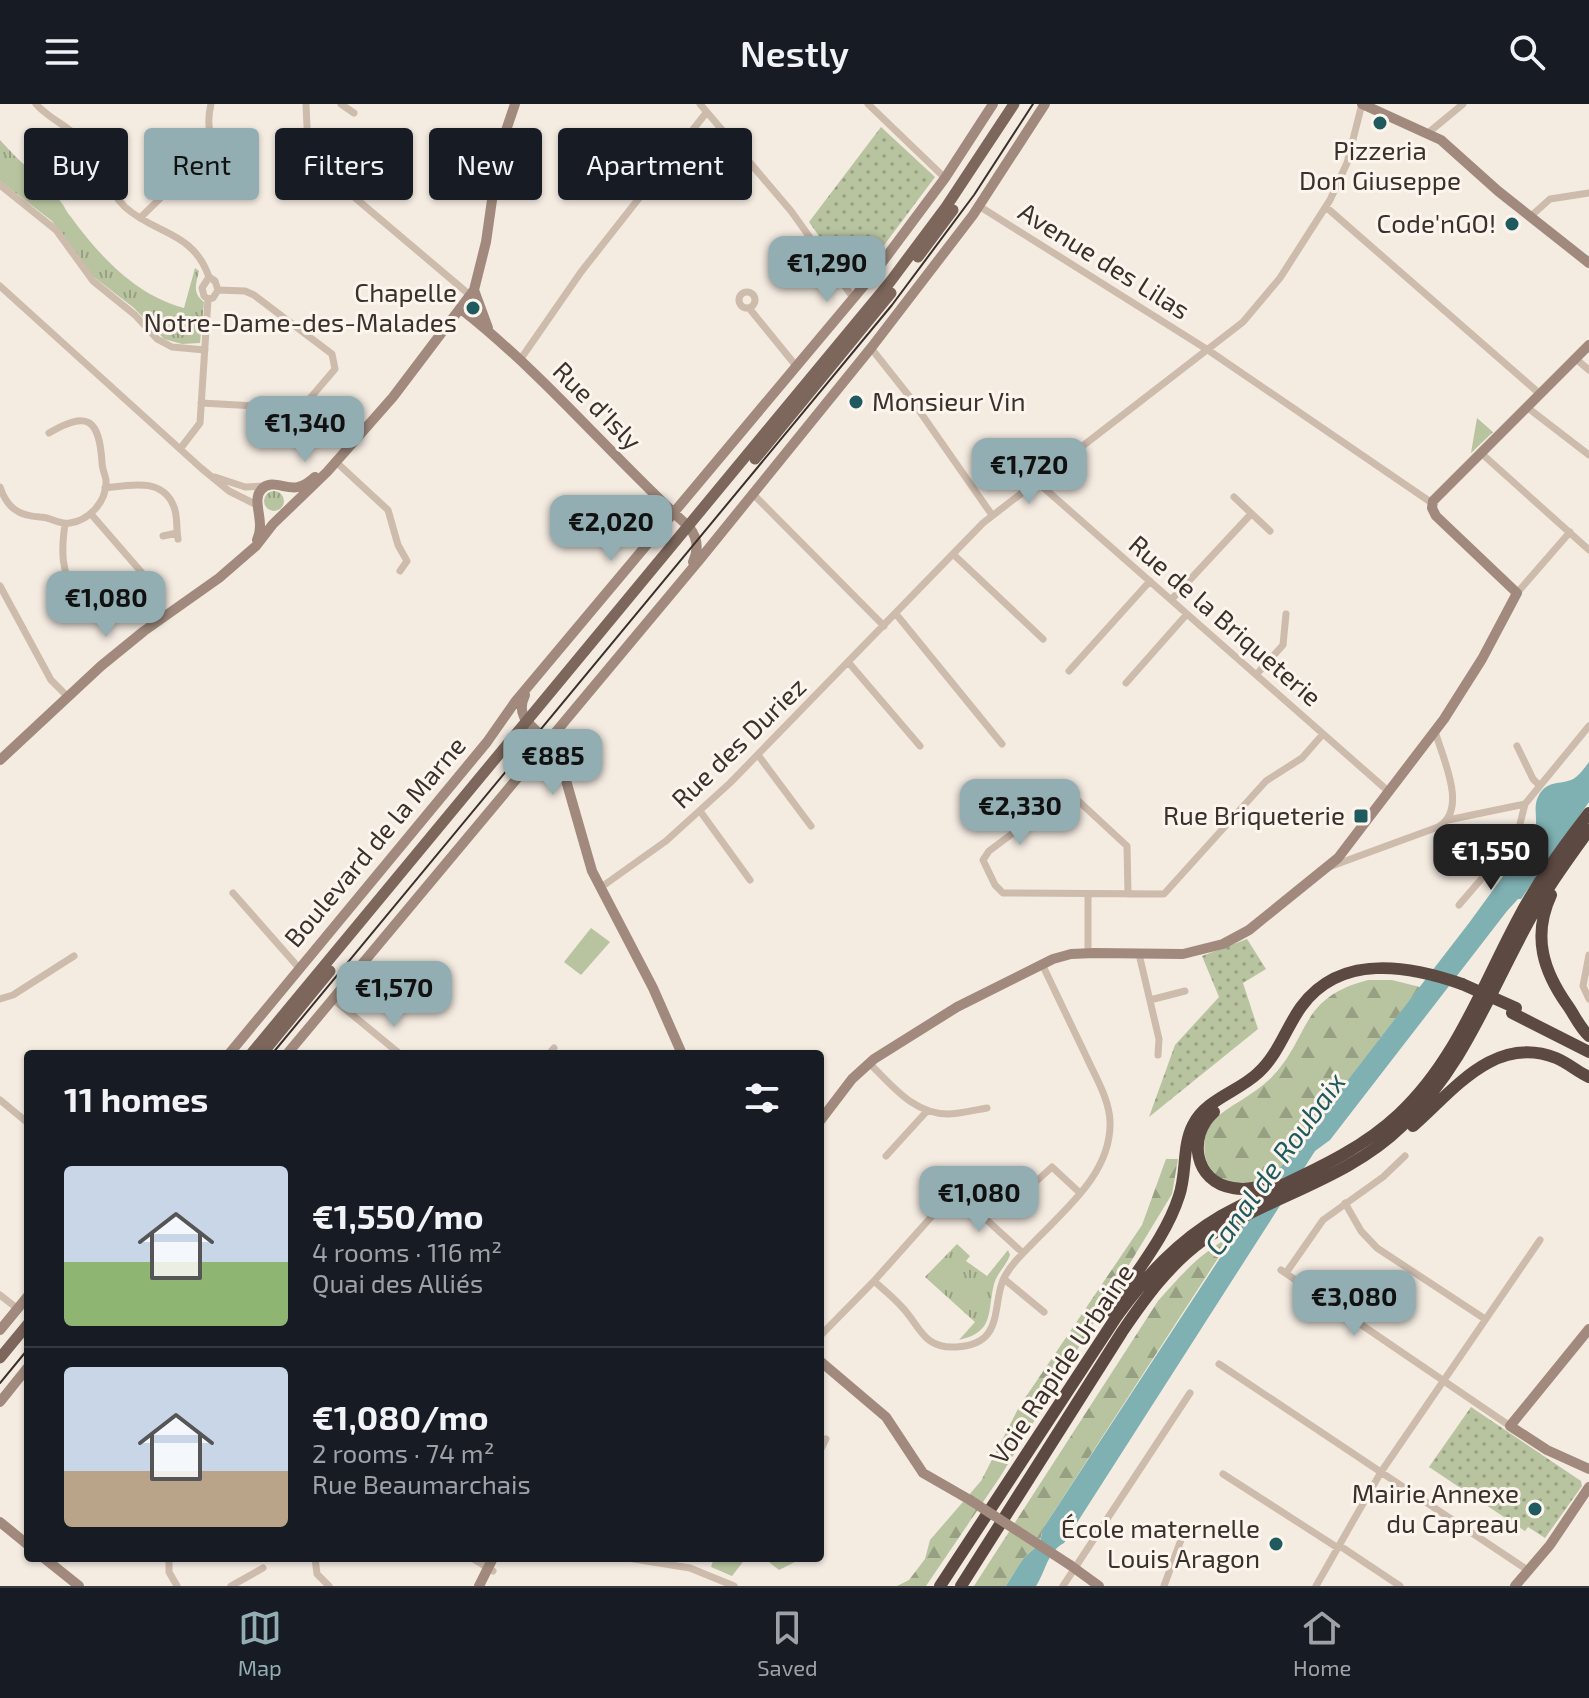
<!DOCTYPE html>
<meta charset="utf-8">
<style>
body{margin:0;font-family:"Exo 2",sans-serif;background:#20242c;color:#f1f3f6;height:100vh;display:flex;flex-direction:column;font-size:30px;white-space:nowrap}
*{box-sizing:border-box;margin:0}
p{font-size:26px;color:#9ea1a6}
.icon{flex:none;width:44px;height:44px;fill:none;stroke:currentColor;stroke-width:2;stroke-linecap:round;stroke-linejoin:round}
.map{position:relative;flex:1;overflow:hidden}
.side{position:absolute;left:24px;top:946px;width:800px;height:512px;display:flex;flex-direction:column;background:#171b24;border-radius:8px;box-shadow:0 2px 6px #0004}
.side>*{flex:none}
.top-card{position:absolute;left:24px;top:24px;width:800px;height:72px;display:flex;gap:16px}
.price{position:absolute;translate:-50% -68px;padding:0 18px;border-radius:16px;background:#92aeb2;color:#111;font-size:26px;line-height:52px;filter:drop-shadow(0 2px 4px #0008)}
.price::after{content:'';position:absolute;left:50%;top:48px;width:24px;height:18px;margin-left:-12px;background:inherit;clip-path:polygon(0 0,100% 0,50% 100%)}
.price.current{background:#222;color:#fff}
ul{padding:0;list-style:none}
li{display:flex;align-items:center;gap:24px;height:200px;padding:0 40px}
li+li{border-top:2px solid #363941}
li span{display:grid;place-items:center;flex:none;width:224px;height:160px;border-radius:8px;color:#555}
li>.icon{margin-inline-start:auto}
span .icon{width:96px;height:96px;fill:#fffc;stroke-width:1}
li b{font-size:34px}
h2{display:flex;justify-content:space-between;align-items:center;height:96px;padding:0 40px;font-size:34px}
.chip{padding:0 28px;border-radius:8px;background:#171b24;box-shadow:0 2px 6px #0004;font-size:28px;line-height:72px}
.chip.current{background:#92aeb2;color:#111}
header{display:flex;justify-content:space-between;align-items:center;height:104px;padding:0 40px;background:#171b24;font-size:36px;font-weight:600}
.tab-bar{display:flex;justify-content:space-around;align-items:center;height:112px;border-top:2px solid #363941;background:#171b24;font-size:22px;color:#9ea1a6}
.tab-bar a{display:grid;justify-items:center;gap:4px}
.tab-bar .current{color:#92aeb2}
.map>svg:first-child{display:block}
.grass{fill:url(#grass-tufts)}
.forest{fill:url(#forest-firs)}
.park{fill:url(#park-dots)}
.pitch{fill:#b8c4a0}
.water{fill:#7fb0b2}
.lines{fill:none;stroke-linecap:round;stroke-linejoin:round}
.street{stroke:#cdbbac;stroke-width:7}
.secondary{stroke:#a18a7d;stroke-width:10}
.primary{stroke:#7d675c;stroke-width:11}
.highway{stroke:#5c4a42;stroke-width:12}
.tram{stroke:#3b302b;stroke-width:2}
.secondary-bridge{stroke:#a18a7d;stroke-width:10}
.highway-bridge{stroke:#5c4a42;stroke-width:12}
.poi-dot{fill:#1f5a5e;stroke:#fbf5ee;stroke-width:3}
.labels{text-anchor:middle;stroke-width:6;stroke-linejoin:round;paint-order:stroke}
.poi-label{font-size:26px;fill:#3b302b;stroke:#fbf5ee;text-anchor:end}
.street-label{font-size:26px;fill:#3b302b;stroke:#fbf5ee}
.water-label{font-size:28px;font-style:italic;fill:#1f5a5e;stroke:#fbf5ee}
</style>
<header><svg class="icon" aria-label="menu" viewBox="0 0 24 24"><path d="M4 6h16M4 12h16M4 18h16"/></svg>Nestly<svg class="icon" aria-label="search" viewBox="0 0 24 24"><circle cx="10" cy="10" r="6"/><path d="M15 15l6 6"/></svg></header>
<div class="map">
<svg width="1589" height="1482" viewBox="0 0 1589 1482">
<defs>
<pattern id="grass-tufts" width="24" height="20" patternUnits="userSpaceOnUse" patternTransform="scale(2)"><rect width="24" height="20" fill="#b8c4a0"/><path d="M3 7l-1-3M5 7V3M7 7l1-3M15 17l-1-3M17 17v-4M19 17l1-3" fill="none" stroke="#97a083"/></pattern>
<pattern id="forest-firs" width="22" height="20" patternUnits="userSpaceOnUse" patternTransform="scale(2)"><rect width="22" height="20" fill="#b8c4a0"/><path d="M5 1l3.5 6h-7zM16 11l3.5 6h-7z" fill="#97a083"/></pattern>
<pattern id="park-dots" width="8" height="8" patternUnits="userSpaceOnUse" patternTransform="scale(2)"><rect width="8" height="8" fill="#b8c4a0"/><path d="M2 2h.1M6 6h.1" fill="none" stroke="#97a083" stroke-width="1.8" stroke-linecap="round"/></pattern>
</defs>
<rect width="100%" height="100%" fill="#f4ebe1"/>
<path class="grass" d="M 0,36 C 19,58 43,76 61,98 C 65,103 67,109 71,113 C 99,152 137,192 184,204 L 195,164 L 199,167 C 196,180 192,189 204,198 L 200,239 L 182,240 L 164,235 L 134,204 L 90,170 L 52,117 L 0,77 Z
M 1477,314 L 1493,328 L 1471,349 Z
M264 397a10 10 0 1 1 20 0a10 10 0 1 1-20 0Z
M 957,1140 L 970,1152 L 966,1157 L 987,1172 L 1008,1146 L 1010,1151 C 1006,1162 997,1169 994,1180 C 987,1208 995,1228 959,1236 L 975,1218 L 925,1173 Z
M 714,1454 L 746,1454 L 732,1472 L 711,1463 Z
M 764,1454 L 803,1454 L 779,1466 Z"/>
<path class="forest" d="M 1368,876 L 1392,876 L 1420,883 L 1273,1073 C 1263,1076 1251,1080 1241,1080 C 1206,1078 1196,1045 1211,1018 C 1229,1001 1253,992 1271,974 C 1311,933 1298,894 1368,876 Z
M 1166,1055 L 1178,1055 L 1172,1090 L 1000,1373 L 926,1482 L 897,1482 L 909,1476 L 925,1455 L 930,1436 L 981,1377 L 1019,1303 L 1142,1121 Z
M 1233,1131 L 1042,1426 C 1041,1441 1035,1443 1025,1453 C 1018,1461 1012,1473 1006,1482 L 974,1482 L 1158,1197 C 1183,1169 1200,1149 1233,1131 Z"/>
<path class="park" d="M 881,23 L 935,73 L 858,176 L 851,177 L 809,118 Z
M 1247,835 L 1266,865 L 1243,879 L 1258,925 L 1149,1013 L 1175,941 L 1219,893 L 1202,852 Z
M 1471,1303 L 1581,1377 L 1582,1382 L 1545,1434 L 1528,1423 L 1525,1427 L 1429,1363 Z"/>
<path class="pitch" d="M 591,824 L 610,838 L 581,871 L 564,858 Z"/>
<path class="water" d="M 1589,658 L 1589,698 L 1521,795 L 1518,795 L 1507,807 L 1330,1036 L 1315,1047 L 1064,1439 C 1047,1448 1046,1467 1036,1482 L 1006,1482 C 1012,1473 1018,1461 1025,1453 C 1034,1444 1042,1441 1042,1426 L 1273,1073 L 1469,819 L 1533,731 C 1540,718 1532,706 1538,693 C 1548,673 1563,683 1576,673 C 1581,669 1585,663 1589,658 Z"/>
<g class="lines">
<path class="street" d="M 36,0 C 49,15 67,21 80,35 C 100,54 104,83 125,103 C 156,131 193,127 209,173
M 211,0 C 206,21 209,36 223,53
M 306,0 L 308,44 L 321,65 L 471,192
M 341,0 L 354,9
M 700,0 L 791,107 L 854,195
M 868,0 L 945,74
M 1428,29 L 1463,0
M 0,81 L 56,126 L 93,177 L 135,211 L 157,235 L 172,243 L 205,246
M 979,102 L 1208,246 L 1432,399
M 1326,103 L 1540,290
M 1531,112 L 1550,95 L 1589,89
M 140,114 L 180,75
M 209,173 L 215,177 L 218,186 L 213,194 L 208,195 L 204,192 L 202,184 Z
M 0,182 L 201,364 L 229,387 L 257,401
M739 196a8 8 0 1 1 16 0a8 8 0 1 1-16 0Z
M 749,204 L 797,263
M 871,244 L 909,292 L 992,411
M 1576,255 L 1589,266
M 520,256 L 581,168 L 706,9
M 201,299 L 295,304 L 306,299 L 335,265 L 332,250 L 254,191 L 245,187 L 218,186
M 1528,304 L 1589,351
M 180,345 L 200,319 L 208,195
M 1481,349 L 1589,446
M 335,357 L 388,406 L 398,441 L 407,457 L 400,467
M 215,373 L 245,383 L 264,382
M 1036,377 L 1388,687
M 0,383 C 7,404 19,412 40,413 C 51,413 59,421 70,419 C 90,416 107,397 106,376 C 105,370 102,365 102,358 C 99,315 88,306 49,329
M 105,384 C 130,381 163,373 174,403 C 178,413 176,425 178,435
M 752,389 L 884,522
M 1234,393 L 1270,427
M 91,410 L 143,470 L 145,481 L 142,500 L 154,520
M 65,420 C 61,447 61,469 77,492 L 99,500
M 163,432 L 177,429
M 953,450 L 1043,535
M 0,482 L 51,576 L 67,592
M 1517,489 L 1570,428
M 77,492 L 79,513
M 1171,496 L 1251,410
M 896,510 L 1002,640
M 849,559 L 920,642
M 1069,567 L 1150,477
M 1256,571 L 1283,541 L 1286,510
M 1126,579 L 1187,510
M 1517,642 L 1533,675 L 1539,681
M 758,651 L 811,722
M 700,707 L 750,776
M 1448,716 L 1525,700
M 1329,763 L 1438,723 C 1469,706 1442,653 1435,627
M 600,784 L 666,737 L 730,679 L 983,419 L 1243,218 L 1280,174 L 1330,96 L 1347,59 L 1362,0
M 233,789 L 299,864
M 1128,790 L 1127,742 L 1072,691 L 1060,694 L 989,747 L 983,756 L 995,781 L 1003,789 L 1164,790 L 1266,677 L 1302,654 L 1323,630
M 1459,801 L 1508,744 L 1519,724 L 1525,700 L 1589,622
M 1088,849 L 1088,790
M 1139,850 L 1159,935 L 1158,951
M 1589,851 L 1583,882 L 1589,895
M 0,895 L 13,891 L 74,852
M 333,895 L 400,950
M 1150,896 L 1185,887
M 549,950 L 554,944
M 869,959 C 892,981 913,1010 948,1010 C 961,1010 974,1006 987,1004
M 0,996 L 28,1019
M 886,1052 L 927,1007
M 1031,1082 L 1052,1063 L 1080,1089
M 955,1087 L 1023,1149
M 1345,1099 L 1361,1127 L 1377,1144 L 1485,1215
M 1281,1166 L 1510,1322
M 1286,1169 L 1323,1116 L 1383,1073 L 1405,1052
M 1004,1175 L 1044,1208
M 874,1177 C 883,1185 893,1193 901,1202 C 920,1221 922,1245 956,1243 C 1004,1241 992,1203 1003,1176 C 1009,1163 1020,1152 1030,1142 C 1063,1107 1112,1070 1110,1017 C 1109,995 1096,974 1087,954 C 1072,923 1057,891 1042,860
M 0,1191 L 18,1205
M 820,1232 L 874,1177 L 966,1074
M 1219,1260 L 1529,1467
M 820,1347 L 826,1335
M 1223,1370 L 1338,1444
M 1340,1442 L 1400,1482
M 169,1454 L 169,1468 L 177,1482
M 315,1454 L 317,1470 L 329,1482
M 472,1454 L 493,1467
M 628,1454 L 690,1464 L 734,1482
M 231,1482 L 263,1464
M 1063,1482 L 1190,1289
M 1164,1482 L 1182,1433 L 1170,1428
M 1316,1482 L 1381,1368 L 1540,1136"/>
<path class="secondary" d="M 1362,0 L 1441,36 L 1498,87 L 1589,159
M 474,186 L 488,224
M 461,205 C 544,270 611,352 689,423 C 698,434 699,445 693,458
M 257,436 C 266,418 251,397 261,386 C 271,374 286,386 298,383 C 305,382 310,377 315,373
M 525,591 C 513,616 537,624 551,641
M 553,631 L 592,767 L 653,884 L 682,950
M 0,656 L 101,562 L 144,527 L 219,474 L 256,442 L 273,420 L 327,368 L 393,293 L 474,186 L 486,138 L 499,47 L 515,0
M 229,950 L 487,638 L 515,598 L 872,172 L 945,74 L 993,0
M 287,950 L 701,454 L 871,244 L 973,111 L 1045,0
M 820,1017 L 852,975 L 874,955 L 957,903 L 1053,855 L 1071,850 L 1095,849 L 1183,850 L 1223,840 L 1249,826 L 1338,754 L 1444,615 L 1482,555 L 1517,489 L 1436,412 L 1432,404 L 1433,397 L 1589,241
M 1589,1225 L 1510,1322 L 1547,1346 L 1589,1365
M 0,1226 L 28,1192
M 820,1257 L 886,1313 L 923,1369 L 970,1396
M 0,1298 L 28,1263
M 0,1418 L 28,1441
M 44,1454 L 79,1482
M 1070,1461 L 1099,1482
M 479,1482 L 493,1454
M 1515,1482 L 1550,1441 L 1589,1383"/>
<path class="primary" d="M 918,153 L 953,106
M 755,355 L 891,189
M 251,950 L 890,178 L 946,103 L 1014,0
M 262,950 L 330,867
M 0,1254 L 28,1220"/>
<path class="highway" d="M 1551,791 C 1532,832 1543,867 1568,902 C 1575,912 1580,924 1589,932
M 1512,909 L 1589,948
M 1214,1008 C 1187,1032 1194,1078 1233,1084 C 1249,1087 1262,1082 1276,1077
M 1413,1022 C 1454,986 1495,930 1556,954 C 1568,959 1578,968 1589,973
M 1111,1207 C 1134,1170 1166,1133 1179,1092 C 1187,1069 1182,1042 1193,1021 C 1206,995 1238,988 1258,969 C 1278,951 1286,924 1301,903 C 1340,849 1408,861 1462,880
M 940,1482 L 1117,1212 C 1146,1172 1178,1137 1221,1112 C 1281,1078 1348,1058 1399,1010 C 1456,957 1482,882 1518,815 C 1538,777 1563,743 1589,709
M 961,1482 L 1122,1228 C 1145,1194 1169,1161 1202,1137 C 1265,1093 1346,1077 1402,1022 C 1461,965 1485,899 1523,828 C 1542,791 1565,759 1589,726"/>
<path class="tram" d="M 272,950 L 892,201 L 974,91 L 1033,0
M 0,1279 L 28,1245"/>
<path class="secondary-bridge" d="M 970,1396 L 1070,1461"/>
<path class="highway-bridge" d="M 1462,880 L 1516,904"/>
</g>
<g class="poi-dot">
<circle cx="1380" cy="19" r="8"/>
<circle cx="1512" cy="120" r="8"/>
<circle cx="473" cy="204" r="8"/>
<circle cx="856" cy="298" r="8"/>
<rect x="1353" y="704" width="16" height="16" rx="4"/>
<circle cx="1535" cy="1405" r="8"/>
<circle cx="1276" cy="1440" r="8"/>
</g>
<g class="labels">
<g class="poi-label">
<text x="1380" y="56" text-anchor="middle">Pizzeria<tspan x="1380" dy="30">Don Giuseppe</tspan></text>
<text x="1496" y="129">Code'nGO!</text>
<text x="457" y="198">Chapelle<tspan x="457" dy="30">Notre-Dame-des-Malades</tspan></text>
<text x="872" y="307" text-anchor="start">Monsieur Vin</text>
<text x="1345" y="721">Rue Briqueterie</text>
<text x="1519" y="1399">Mairie Annexe<tspan x="1519" dy="30">du Capreau</tspan></text>
<text x="1260" y="1434">École maternelle<tspan x="1260" dy="30">Louis Aragon</tspan></text>
</g>
<g class="street-label">
<text transform="translate(1104 157) rotate(32)" y="9">Avenue des Lilas</text>
<text transform="translate(597 302) rotate(45)" y="9">Rue d'Isly</text>
<text transform="translate(1225 517) rotate(41)" y="9">Rue de la Briqueterie</text>
<text transform="translate(739 639) rotate(-44)" y="9">Rue des Duriez</text>
<text transform="translate(375 738) rotate(-50)" y="9">Boulevard de la Marne</text>
<text transform="translate(1062 1260) rotate(-56)" y="9">Voie Rapide Urbaine</text>
</g>
<g class="water-label">
<text transform="translate(1275 1060) rotate(-54)" y="10">Canal de Roubaix</text>
</g>
</g>
</svg>
<b class="price" style="left:827px;top:200px">€1,290</b>
<b class="price" style="left:305px;top:360px">€1,340</b>
<b class="price" style="left:1029px;top:402px">€1,720</b>
<b class="price" style="left:611px;top:459px">€2,020</b>
<b class="price" style="left:106px;top:535px">€1,080</b>
<b class="price" style="left:553px;top:693px">€885</b>
<b class="price" style="left:1020px;top:743px">€2,330</b>
<b class="price current" style="left:1491px;top:788px">€1,550</b>
<b class="price" style="left:394px;top:925px">€1,570</b>
<b class="price" style="left:979px;top:1130px">€1,080</b>
<b class="price" style="left:1354px;top:1234px">€3,080</b>
<div class="top-card">
<a class="chip">Buy</a>
<a class="chip current">Rent</a>
<a class="chip">Filters</a>
<a class="chip">New</a>
<a class="chip">Apartment</a>
</div>
<section class="side">
<h2>11 homes<svg class="icon" aria-label="filters" viewBox="0 0 24 24"><path d="M4 7h16M4 17h16"/><circle cx="9" cy="7" r="2"/><circle cx="15" cy="17" r="2"/></svg></h2>
<ul>
<li><span style="background:linear-gradient(#c9d6e8 60%,#8fb573 0)"><svg class="icon" aria-label="home" viewBox="0 0 24 24"><path d="M3 11l9-7 9 7M6 9v11h12V9"/></svg></span><div><b>€1,550/mo</b><p>4 rooms · 116 m²</p><p>Quai des Alliés</p></div></li>
<li><span style="background:linear-gradient(#c9d6e8 65%,#b9a48a 0)"><svg class="icon" aria-label="home" viewBox="0 0 24 24"><path d="M3 11l9-7 9 7M6 9v11h12V9"/></svg></span><div><b>€1,080/mo</b><p>2 rooms · 74 m²</p><p>Rue Beaumarchais</p></div></li>
</ul>
</section>
</div>
<nav class="tab-bar">
<a class="current"><svg class="icon" aria-label="map" viewBox="0 0 24 24"><path d="M3 6l6-2 6 2 6-2v14l-6 2-6-2-6 2zM9 4v14M15 6v14"/></svg>Map</a>
<a><svg class="icon" aria-label="saved" viewBox="0 0 24 24"><path d="M7 4h10v16l-5-4-5 4z"/></svg>Saved</a>
<a><svg class="icon" aria-label="home" viewBox="0 0 24 24"><path d="M3 11l9-7 9 7M6 9v11h12V9"/></svg>Home</a>
</nav>
